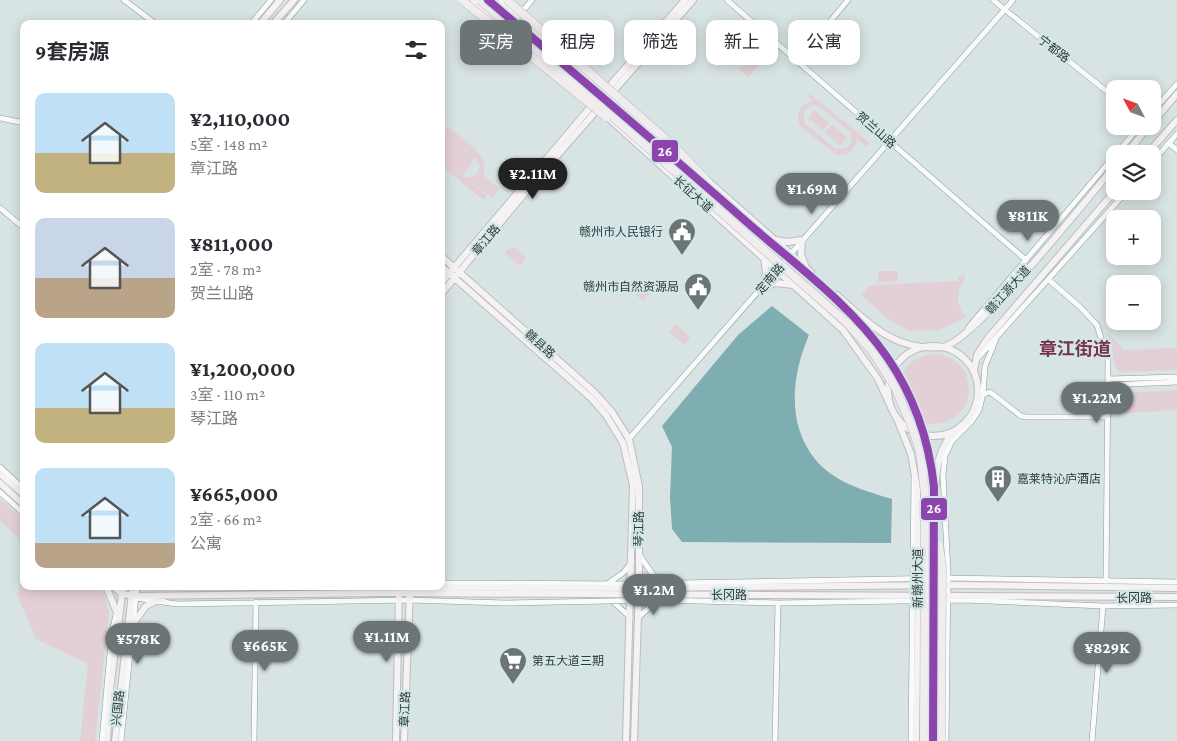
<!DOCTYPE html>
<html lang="zh">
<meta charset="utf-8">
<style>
body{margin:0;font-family:"Crimson Pro","Noto Sans SC",serif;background:#f7f7f7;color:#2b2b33;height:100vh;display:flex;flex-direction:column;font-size:19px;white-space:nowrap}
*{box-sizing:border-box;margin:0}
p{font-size:16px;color:#7c7c81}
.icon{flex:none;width:28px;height:28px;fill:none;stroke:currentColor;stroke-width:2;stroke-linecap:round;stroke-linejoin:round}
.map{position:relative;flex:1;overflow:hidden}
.sheet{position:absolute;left:20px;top:20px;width:425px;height:570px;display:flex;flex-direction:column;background:#fff;border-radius:10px;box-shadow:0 2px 12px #0003}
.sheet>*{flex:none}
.top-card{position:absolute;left:460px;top:20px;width:475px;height:45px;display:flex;gap:10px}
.needle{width:32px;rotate:311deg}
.controls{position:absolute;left:1106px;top:80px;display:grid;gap:10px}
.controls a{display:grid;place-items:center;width:55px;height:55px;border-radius:10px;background:#fff;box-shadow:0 2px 12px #0003;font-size:25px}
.price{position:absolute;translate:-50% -42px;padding:0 11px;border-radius:18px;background:#6c7576;color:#fff;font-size:16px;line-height:32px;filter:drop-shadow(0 1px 2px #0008)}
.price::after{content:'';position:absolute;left:50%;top:30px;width:15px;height:11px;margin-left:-8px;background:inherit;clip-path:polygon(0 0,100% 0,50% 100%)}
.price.active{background:#222;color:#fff}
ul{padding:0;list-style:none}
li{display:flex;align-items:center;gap:15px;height:125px;padding:0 15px}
li span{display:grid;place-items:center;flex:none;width:140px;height:100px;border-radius:10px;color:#555}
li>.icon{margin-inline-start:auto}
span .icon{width:60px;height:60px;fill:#fffc;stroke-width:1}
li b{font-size:21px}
h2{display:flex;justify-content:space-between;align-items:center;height:60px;padding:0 15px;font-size:21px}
.chip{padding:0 18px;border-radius:10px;background:#fff;box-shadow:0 2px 12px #0003;font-size:18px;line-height:45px}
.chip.active{background:#6c7576;color:#fff}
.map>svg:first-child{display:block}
.green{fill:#e3d0d6;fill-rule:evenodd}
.water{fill:#7eadb2}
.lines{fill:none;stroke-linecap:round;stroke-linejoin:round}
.minor-casing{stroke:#90999a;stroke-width:6}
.major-casing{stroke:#bebcbf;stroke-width:8}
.minor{stroke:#f9fbfb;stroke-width:5}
.major{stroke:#f4f2f3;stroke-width:6}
.highway-bridge-casing{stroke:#bebcbf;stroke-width:9;stroke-linecap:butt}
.highway-bridge{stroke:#f1eced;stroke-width:8}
.bus-1-casing{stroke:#d3e7e9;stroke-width:11}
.bus-1{stroke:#8e44ad;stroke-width:8}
.labels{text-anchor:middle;stroke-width:5;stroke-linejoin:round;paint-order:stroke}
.street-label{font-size:12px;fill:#323a3a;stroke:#d3e7e9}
.poi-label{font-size:12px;fill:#323a3a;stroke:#d3e7e9;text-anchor:end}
.district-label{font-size:18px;font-weight:bold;fill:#79334b;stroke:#d3e7e9}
.line-badge{stroke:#d3e7e9;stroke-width:2}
.badge-label{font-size:14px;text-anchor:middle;font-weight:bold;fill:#fff}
</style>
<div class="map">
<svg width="1177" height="741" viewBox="0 0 1177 741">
<rect width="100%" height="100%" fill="#d8e3e4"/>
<path class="green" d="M 755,52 L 764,60 L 748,77 L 739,69 Z
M 810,94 L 870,143 L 867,147 L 857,139 C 855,150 849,156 837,155 L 801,127 C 794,115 799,104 813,101 L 808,96 ZM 813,105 L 819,106 L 850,132 L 852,142 L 847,148 L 836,149 L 804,123 L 804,111 Z
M 814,110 L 829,123 L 822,130 L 808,118 Z
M 441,125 C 451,127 479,150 483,160 C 486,165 485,170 483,175 L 500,189 L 492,198 L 475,185 L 478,181 L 473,184 L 487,196 L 483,200 L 441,165 L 441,141 L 447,134 L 441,131 ZM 475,158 L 480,166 L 478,173 L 469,178 L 462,176 Z
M 832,125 L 847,138 L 840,146 L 825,133 Z
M 512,246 L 526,258 L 520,266 L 505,253 Z
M 878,271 L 898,271 L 898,281 L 878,282 Z
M 965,275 L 965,278 C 956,290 955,305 966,317 L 939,330 L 908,331 L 887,318 L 861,295 L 868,287 L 874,285 L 958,281 L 958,276 Z
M 635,281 L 650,293 L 643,301 L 628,288 Z
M 676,324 L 690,337 L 684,345 L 669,332 Z
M 1107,332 L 1124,350 L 1177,348 L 1177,370 L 1119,372 C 1113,366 1111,342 1107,332 Z
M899 389a35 35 0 1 1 70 0a35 35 0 1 1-70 0Z
M 1177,390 L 1177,410 L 1114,414 L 1114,401 L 1118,393 Z
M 0,499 L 24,521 L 24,543 L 0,521 Z
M 24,570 L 24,586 L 97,586 L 104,593 L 109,613 L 95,741 L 80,741 L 88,664 L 36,639 L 17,595 Z"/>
<path class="water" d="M 772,306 L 809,335 C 792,374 786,423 815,459 C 833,482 865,491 892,499 L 891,543 L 682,542 L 672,529 L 670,497 L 672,447 L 662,426 L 738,335 Z"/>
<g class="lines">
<defs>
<path id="minor" d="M 124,0 L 156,24
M 727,0 L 1026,260
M 993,0 L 1115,98
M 519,15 L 532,0
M 251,24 L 271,0
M 284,24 L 304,0
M 797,61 L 848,0
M 1152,112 L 1177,84
M 0,118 L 24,123
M 1169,143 L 1177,150
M 1116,154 L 1140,126
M 1152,162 L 1177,134
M 0,208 L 24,228
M 1049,280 L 1080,307 L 1097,325 L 1108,361 L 1106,582
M 968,328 L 1115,155
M 977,359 L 1127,191
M 1109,379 L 1177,377
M 1109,385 L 1177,382
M 978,396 L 990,392 L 1021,416 L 1026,417 L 1107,417
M 628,440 L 1013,0
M 0,467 L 24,489
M 0,492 L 24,514
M 640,556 L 653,575 L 667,583
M 441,583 L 622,584 L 947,578 L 1177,582
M 607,584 L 623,573 L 632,562
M 135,598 L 177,604 L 409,600 L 505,603 L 658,600 L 778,603 L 964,600 L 1103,606 L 1177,605
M 612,601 L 630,617
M 638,618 L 657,600
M 102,741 L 112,631 L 117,611
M 121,741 L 137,586
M 254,741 L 256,602
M 775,741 L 778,603
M 911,741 L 914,479
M 946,741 L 948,573 L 943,475 L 945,456 L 952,441 L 971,422 L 979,410 L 983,394 L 985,366 L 996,339
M 1092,741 L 1103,606"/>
<path id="major" d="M 473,0 L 543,62
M 501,0 L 518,15
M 260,24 L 280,0
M 273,24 L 294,0
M 533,28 L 654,133
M 606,90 L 685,0
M 604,114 L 843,330 L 878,379 L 891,407
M 1152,123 L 1177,94
M 1126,154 L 1149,126
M 1147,154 L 1177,120
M 708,181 L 811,272
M 776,240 L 787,242 L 802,240 L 801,254 L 805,265
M 441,256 L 594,392 L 612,412 L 629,439 L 639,486 L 639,584 L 634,741
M 441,266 L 591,398 L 606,415 L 623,443 L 633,485 L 626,741
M 441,283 L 594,103
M 763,287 L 776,283 L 793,285
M 763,287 L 766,272 L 764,258
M 441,294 L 534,182 L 693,0
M 837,295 C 869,324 896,352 942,347 C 973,344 1089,196 1115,166
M888 391a45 45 0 1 1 90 0a45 45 0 1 1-90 0Z
M 974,371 L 977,355 L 988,338 L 1115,191
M 897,419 L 911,454 L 917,488 L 919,573 L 916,741
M 0,474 L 24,495
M 0,483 L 24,505
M 936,485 C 936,462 942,440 961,426
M 106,586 L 118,615
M 113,586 L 122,594 L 136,596 L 385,593 L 1177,597
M 130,586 L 639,588 L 957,585 L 1177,588
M 937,615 L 938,557
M 130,628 L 146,606 L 164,597
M 937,680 L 937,732
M 107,741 L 110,690 L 123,586
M 115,741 L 132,593
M 396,741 L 399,590
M 404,741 L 410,590"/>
</defs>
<use href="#minor" class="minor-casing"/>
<use href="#major" class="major-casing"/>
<use href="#minor" class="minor"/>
<use href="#major" class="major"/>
<defs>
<path id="highway-bridge" d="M 462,0 L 606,117
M 480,0 L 847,323 L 873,352 L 895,387 L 911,425 L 920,451 L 925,494 L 924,741
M 488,0 C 575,74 663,148 749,224 C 796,265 851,305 887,357 C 914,396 929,440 934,487 L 933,741
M 507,0 L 677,149 L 711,185
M 939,546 L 942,567 L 941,741"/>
</defs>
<use href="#highway-bridge" class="highway-bridge-casing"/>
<use href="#highway-bridge" class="highway-bridge"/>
<defs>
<path id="bus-1" d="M 488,0 C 575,74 663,148 749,224 C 796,265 851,305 887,357 C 914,396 929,440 934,487 L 933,741"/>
</defs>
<use href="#bus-1" class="bus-1-casing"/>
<use href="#bus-1" class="bus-1"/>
</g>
<defs>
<symbol id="civic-pin" viewBox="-11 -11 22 30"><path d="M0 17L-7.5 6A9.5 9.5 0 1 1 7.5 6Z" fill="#6c7576" stroke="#d3e7e9"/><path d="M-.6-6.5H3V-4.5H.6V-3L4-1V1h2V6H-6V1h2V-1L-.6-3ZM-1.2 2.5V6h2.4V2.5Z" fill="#fff"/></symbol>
<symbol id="building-pin" viewBox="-11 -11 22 30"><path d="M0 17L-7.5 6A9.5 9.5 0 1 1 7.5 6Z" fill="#6c7576" stroke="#d3e7e9"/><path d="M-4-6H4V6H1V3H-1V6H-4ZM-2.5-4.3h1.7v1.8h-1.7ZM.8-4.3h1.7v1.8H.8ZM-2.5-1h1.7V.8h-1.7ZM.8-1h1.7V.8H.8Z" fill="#fff"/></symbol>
<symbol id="supermarket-pin" viewBox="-11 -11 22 30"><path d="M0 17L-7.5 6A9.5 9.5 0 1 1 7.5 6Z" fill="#6c7576" stroke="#d3e7e9"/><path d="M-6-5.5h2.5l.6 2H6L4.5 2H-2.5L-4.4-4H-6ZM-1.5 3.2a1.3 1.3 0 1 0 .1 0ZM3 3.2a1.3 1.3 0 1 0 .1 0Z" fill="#fff"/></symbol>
</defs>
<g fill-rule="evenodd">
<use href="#civic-pin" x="666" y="216" width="32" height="43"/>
<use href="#civic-pin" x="682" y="271" width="32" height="43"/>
<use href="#building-pin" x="982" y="463" width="32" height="43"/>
<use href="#supermarket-pin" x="497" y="645" width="32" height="43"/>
</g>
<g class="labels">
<g class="street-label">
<text transform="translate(1054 49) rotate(38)" y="4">宁都路</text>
<text transform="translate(876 130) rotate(41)" y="4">贺兰山路</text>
<text transform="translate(693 194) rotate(42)" y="4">长征大道</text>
<text transform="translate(486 240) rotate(-50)" y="4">章江路</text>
<text transform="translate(770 279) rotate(-49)" y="4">定南路</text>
<text transform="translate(1008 290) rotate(-48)" y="4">赣江源大道</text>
<text transform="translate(540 344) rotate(42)" y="4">赣县路</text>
<text transform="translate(639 529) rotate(-90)" y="4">琴江路</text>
<text transform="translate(918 578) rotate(-90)" y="4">新赣州大道</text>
<text x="729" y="599">长冈路</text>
<text x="1134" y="602">长冈路</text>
<text transform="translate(118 708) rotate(-84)" y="4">兴国路</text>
<text transform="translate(405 709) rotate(-88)" y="4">章江路</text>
</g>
<g class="poi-label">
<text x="663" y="236">赣州市人民银行</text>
<text x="679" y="291">赣州市自然资源局</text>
<text x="1017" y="483" text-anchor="start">嘉莱特沁庐酒店</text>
<text x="532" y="665" text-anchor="start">第五大道三期</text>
</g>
<g class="district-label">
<text x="1075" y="355">章江街道</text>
</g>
</g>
<g class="line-badge">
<rect x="651" y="139" width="28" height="24" rx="5" fill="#8e44ad"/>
<rect x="920" y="497" width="28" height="24" rx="5" fill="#8e44ad"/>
</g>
<g class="badge-label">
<text x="665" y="156">26</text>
<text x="934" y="513">26</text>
</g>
</svg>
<div class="controls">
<a><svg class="needle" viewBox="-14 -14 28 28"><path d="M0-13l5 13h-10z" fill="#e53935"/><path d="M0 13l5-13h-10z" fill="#7c7c81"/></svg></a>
<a><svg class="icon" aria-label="layers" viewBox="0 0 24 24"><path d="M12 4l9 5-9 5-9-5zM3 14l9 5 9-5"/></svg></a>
<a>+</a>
<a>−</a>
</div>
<b class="price active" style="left:533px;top:200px">¥2.11M</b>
<b class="price" style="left:812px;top:215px">¥1.69M</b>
<b class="price" style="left:1028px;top:242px">¥811K</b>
<b class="price" style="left:1097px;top:424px">¥1.22M</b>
<b class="price" style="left:654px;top:616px">¥1.2M</b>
<b class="price" style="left:387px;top:663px">¥1.11M</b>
<b class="price" style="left:138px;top:665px">¥578K</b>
<b class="price" style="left:265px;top:672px">¥665K</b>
<b class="price" style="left:1107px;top:674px">¥829K</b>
<div class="top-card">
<a class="chip active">买房</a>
<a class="chip">租房</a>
<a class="chip">筛选</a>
<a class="chip">新上</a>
<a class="chip">公寓</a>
</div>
<section class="sheet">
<h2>9套房源<svg class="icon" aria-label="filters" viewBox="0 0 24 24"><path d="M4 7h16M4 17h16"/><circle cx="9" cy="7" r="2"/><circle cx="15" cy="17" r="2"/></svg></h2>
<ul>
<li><span style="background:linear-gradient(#bfe0f5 60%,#c2b280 0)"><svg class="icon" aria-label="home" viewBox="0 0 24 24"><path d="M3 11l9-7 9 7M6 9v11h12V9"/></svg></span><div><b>¥2,110,000</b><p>5室 · 148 m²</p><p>章江路</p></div></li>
<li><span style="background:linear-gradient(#c9d6e8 60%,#b9a48a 0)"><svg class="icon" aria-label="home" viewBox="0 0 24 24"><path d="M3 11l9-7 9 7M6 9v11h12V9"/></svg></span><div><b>¥811,000</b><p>2室 · 78 m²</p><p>贺兰山路</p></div></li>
<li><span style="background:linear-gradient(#bfe0f5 65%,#c2b280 0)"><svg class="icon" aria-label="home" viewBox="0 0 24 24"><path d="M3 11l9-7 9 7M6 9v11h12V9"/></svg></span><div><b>¥1,200,000</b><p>3室 · 110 m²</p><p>琴江路</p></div></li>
<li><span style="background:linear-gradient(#bfe0f5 75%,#b9a48a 0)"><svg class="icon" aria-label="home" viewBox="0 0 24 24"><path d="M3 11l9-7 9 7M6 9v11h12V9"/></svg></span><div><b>¥665,000</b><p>2室 · 66 m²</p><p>公寓</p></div></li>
</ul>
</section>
</div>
